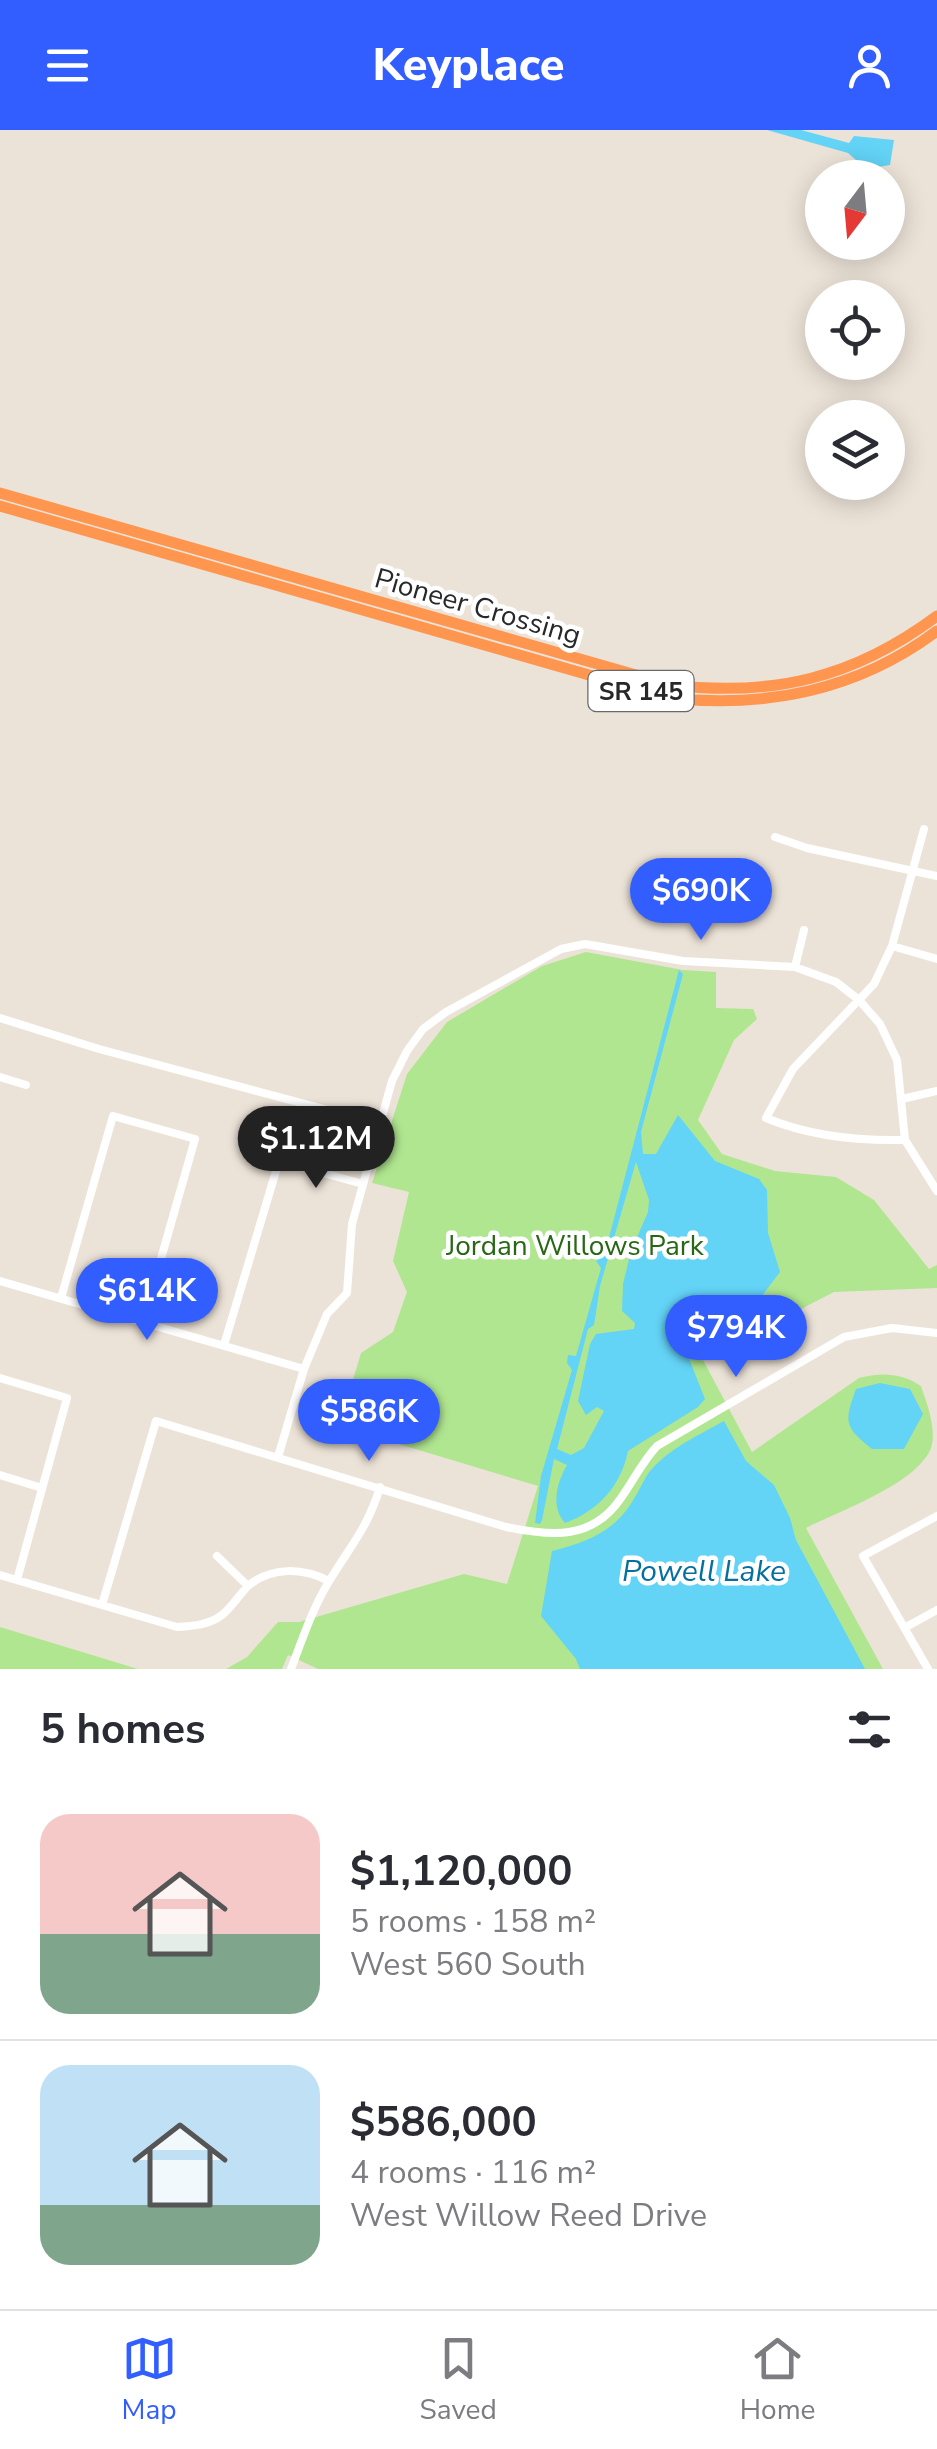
<!DOCTYPE html>
<meta charset="utf-8">
<style>
body{margin:0;font-family:"Nunito Sans",sans-serif;background:#f7f7f7;color:#2b2b33;height:100vh;display:flex;flex-direction:column;font-size:38px;white-space:nowrap}
*{box-sizing:border-box;margin:0}
p{font-size:32px;color:#7c7c81}
.icon{flex:none;width:55px;height:55px;fill:none;stroke:currentColor;stroke-width:2;stroke-linecap:round;stroke-linejoin:round}
.map{position:relative;height:1539px;overflow:hidden}
.sheet{display:flex;flex-direction:column;background:#fff;flex:1}
.sheet>*{flex:none}
.needle{width:65px;rotate:196deg}
.controls{position:absolute;left:805px;top:30px;display:grid;gap:20px}
.controls a{display:grid;place-items:center;width:100px;height:100px;border-radius:50%;background:#fff;box-shadow:0 5px 25px #0003;font-size:50px}
.price{position:absolute;translate:-50% -85px;padding:0 22px;border-radius:35px;background:#325eff;color:#fff;font-size:32px;line-height:65px;filter:drop-shadow(0 2px 5px #0008)}
.price::after{content:'';position:absolute;left:50%;top:60px;width:30px;height:22px;margin-left:-15px;background:inherit;clip-path:polygon(0 0,100% 0,50% 100%)}
.price.selected{background:#222;color:#fff}
ul{padding:0;list-style:none}
li{display:flex;align-items:center;gap:30px;height:250px;padding:0 40px}
li+li{border-top:2px solid #e1e1e2}
li span{display:grid;place-items:center;flex:none;width:280px;height:200px;border-radius:30px;color:#555}
li>.icon{margin-inline-start:auto}
span .icon{width:120px;height:120px;fill:#fffc;stroke-width:1}
li b{font-size:42px}
h2{display:flex;justify-content:space-between;align-items:center;height:120px;padding:0 40px;font-size:42px}
header{display:flex;justify-content:space-between;align-items:center;height:130px;padding:0 40px;background:#325eff;color:#fff;font-size:45px;font-weight:800}
.tabs{display:flex;justify-content:space-around;align-items:center;height:140px;border-top:2px solid #e1e1e2;background:#fff;font-size:28px;color:#7c7c81}
.tabs a{display:grid;justify-items:center;gap:5px}
.tabs .selected{color:#325eff}
.map>svg:first-child{display:block}
.green{fill:#b0e690}
.water{fill:#63d3f6;fill-rule:evenodd}
.lines{fill:none;stroke-linecap:round;stroke-linejoin:round}
.minor{stroke:#fff;stroke-width:8}
.highway{stroke:#ff9650;stroke-width:11}
.labels{text-anchor:middle;stroke-width:9;stroke-linejoin:round;paint-order:stroke}
.shield{fill:#fff;stroke:#686868;stroke-width:2.5}
.shield-label{font-size:25px;font-weight:bold;fill:#282828}
.street-label{font-size:28px;fill:#282828;stroke:#fff}
.park-label{font-size:28px;fill:#286815;stroke:#fff}
.water-label{font-size:30px;font-style:italic;fill:#056f9f;stroke:#fff}
</style>
<header><svg class="icon" aria-label="menu" viewBox="0 0 24 24"><path d="M4 6h16M4 12h16M4 18h16"/></svg>Keyplace<svg class="icon" aria-label="person" viewBox="0 0 24 24"><circle cx="12" cy="8" r="4"/><path d="M4 21q1-7 8-7t8 7"/></svg></header>
<div class="map">
<svg width="937" height="1539" viewBox="0 0 937 1539">
<rect width="100%" height="100%" fill="#ece3d8"/>
<path class="green" d="M 586,822 L 683,840 L 716,842 L 716,878 L 753,879 L 757,889 L 734,910 L 698,990 L 722,1024 L 775,1041 L 836,1047 L 874,1070 L 929,1139 L 937,1135 L 937,1158 L 834,1162 L 703,1230 L 752,1322 L 859,1248 C 881,1242 902,1243 921,1256 C 927,1274 937,1299 931,1318 C 917,1354 839,1381 806,1398 L 883,1539 L 318,1539 L 288,1525 L 282,1539 L 226,1539 L 247,1527 L 278,1492 L 299,1492 L 464,1444 L 507,1454 L 538,1356 L 339,1296 L 361,1223 L 393,1202 L 407,1162 L 393,1131 L 409,1062 L 372,1053 L 407,944 L 447,892 L 542,836 Z
M 0,1497 L 138,1539 L 0,1539 Z"/>
<path class="water" d="M 767,0 L 801,0 L 849,13 L 854,6 L 894,10 L 890,35 L 866,39 L 848,23 Z
M 679,840 L 683,844 L 641,1002 L 643,1024 L 656,1024 L 678,985 L 715,1031 L 759,1049 L 767,1060 L 768,1103 L 780,1142 L 748,1184 L 697,1208 L 688,1226 L 705,1269 L 698,1277 L 628,1321 C 621,1356 598,1381 565,1393 C 550,1377 557,1352 567,1335 L 554,1329 L 542,1390 L 540,1394 L 535,1393 L 541,1346 L 572,1240 L 567,1233 L 568,1225 L 576,1226 L 601,1138 L 596,1131 L 605,1123 ZM 636,1032 L 649,1070 L 648,1082 L 631,1121 L 623,1154 L 622,1181 L 635,1193 L 634,1199 L 596,1204 L 590,1214 L 578,1271 L 586,1285 L 597,1277 L 604,1281 L 584,1318 L 571,1325 L 557,1319 L 588,1199 L 594,1195 L 600,1156 Z
M 880,1253 L 910,1259 L 923,1284 L 904,1319 L 872,1319 C 844,1297 844,1292 856,1259 Z
M 724,1291 L 746,1331 L 774,1355 L 790,1388 L 796,1410 L 865,1539 L 580,1539 L 576,1529 L 541,1486 L 552,1421 C 588,1412 616,1401 635,1367 C 641,1358 644,1348 651,1340 C 670,1318 699,1305 724,1291 Z"/>
<g class="lines">
<path class="minor" d="M 775,707 L 807,718 L 937,746
M 892,816 L 937,829
M 795,837 L 804,800
M 0,888 L 99,919 L 380,994
M 0,947 L 26,955
M 902,969 L 937,961
M 905,1010 C 858,1011 809,1006 766,988 L 793,939 L 874,854 L 892,816 L 924,699
M 0,1151 L 304,1239
M 61,1168 L 113,986 L 195,1009 L 143,1192
M 224,1215 L 279,1031 L 363,1054
M 0,1248 L 67,1268 L 17,1450
M 278,1327 L 304,1239 L 327,1184 L 347,1163 L 352,1094 L 392,951 L 407,921 L 423,899 L 446,882 L 561,819 L 585,814 L 683,831 L 795,837 L 836,852 L 859,870 L 880,894 L 897,930 L 905,1010 L 937,1061
M 0,1345 L 42,1358
M 217,1426 L 248,1456
M 0,1445 L 177,1497 C 192,1496 209,1495 222,1485 C 232,1477 239,1465 248,1456 C 272,1436 303,1438 329,1451
M 102,1475 L 156,1291 L 506,1397 C 550,1406 592,1411 621,1368 C 634,1350 642,1332 657,1316 L 844,1207 L 892,1198 L 937,1203
M 906,1497 L 937,1480
M 291,1539 C 302,1510 312,1480 328,1453 C 350,1416 367,1400 380,1357
M 928,1539 L 863,1426 L 937,1386"/>
<path class="highway" d="M 0,363 L 671,555 C 773,567 854,548 937,486
M 0,376 L 669,568 C 767,578 857,561 937,501"/>
</g>
<g class="labels">
<rect class="shield" x="588.5" y="541" width="105" height="40" rx="8"/>
<g class="shield-label">
<text x="641" y="570">SR 145</text>
</g>
<g class="street-label">
<text transform="translate(478 476) rotate(16)" y="10">Pioneer Crossing</text>
</g>
<g class="park-label">
<text x="575" y="1125">Jordan Willows Park</text>
</g>
<g class="water-label">
<text x="704" y="1451">Powell Lake</text>
</g>
</g>
</svg>
<div class="controls">
<a><svg class="needle" viewBox="-14 -14 28 28"><path d="M0-13l5 13h-10z" fill="#e53935"/><path d="M0 13l5-13h-10z" fill="#7c7c81"/></svg></a>
<a><svg class="icon" aria-label="locate" viewBox="0 0 24 24"><circle cx="12" cy="12" r="6"/><path d="M12 2v4M12 18v4M2 12h4M18 12h4"/></svg></a>
<a><svg class="icon" aria-label="layers" viewBox="0 0 24 24"><path d="M12 4l9 5-9 5-9-5zM3 14l9 5 9-5"/></svg></a>
</div>
<b class="price" style="left:701px;top:813px">$690K</b>
<b class="price selected" style="left:316px;top:1061px">$1.12M</b>
<b class="price" style="left:147px;top:1213px">$614K</b>
<b class="price" style="left:736px;top:1250px">$794K</b>
<b class="price" style="left:369px;top:1334px">$586K</b>
</div>
<section class="sheet">
<h2>5 homes<svg class="icon" aria-label="filters" viewBox="0 0 24 24"><path d="M4 7h16M4 17h16"/><circle cx="9" cy="7" r="2"/><circle cx="15" cy="17" r="2"/></svg></h2>
<ul>
<li><span style="background:linear-gradient(#f6c9c9 60%,#7fa58c 0)"><svg class="icon" aria-label="home" viewBox="0 0 24 24"><path d="M3 11l9-7 9 7M6 9v11h12V9"/></svg></span><div><b>$1,120,000</b><p>5 rooms · 158 m²</p><p>West 560 South</p></div></li>
<li><span style="background:linear-gradient(#bfe0f5 70%,#7fa58c 0)"><svg class="icon" aria-label="home" viewBox="0 0 24 24"><path d="M3 11l9-7 9 7M6 9v11h12V9"/></svg></span><div><b>$586,000</b><p>4 rooms · 116 m²</p><p>West Willow Reed Drive</p></div></li>
</ul>
</section>
<nav class="tabs">
<a class="selected"><svg class="icon" aria-label="map" viewBox="0 0 24 24"><path d="M3 6l6-2 6 2 6-2v14l-6 2-6-2-6 2zM9 4v14M15 6v14"/></svg>Map</a>
<a><svg class="icon" aria-label="saved" viewBox="0 0 24 24"><path d="M7 4h10v16l-5-4-5 4z"/></svg>Saved</a>
<a><svg class="icon" aria-label="home" viewBox="0 0 24 24"><path d="M3 11l9-7 9 7M6 9v11h12V9"/></svg>Home</a>
</nav>
